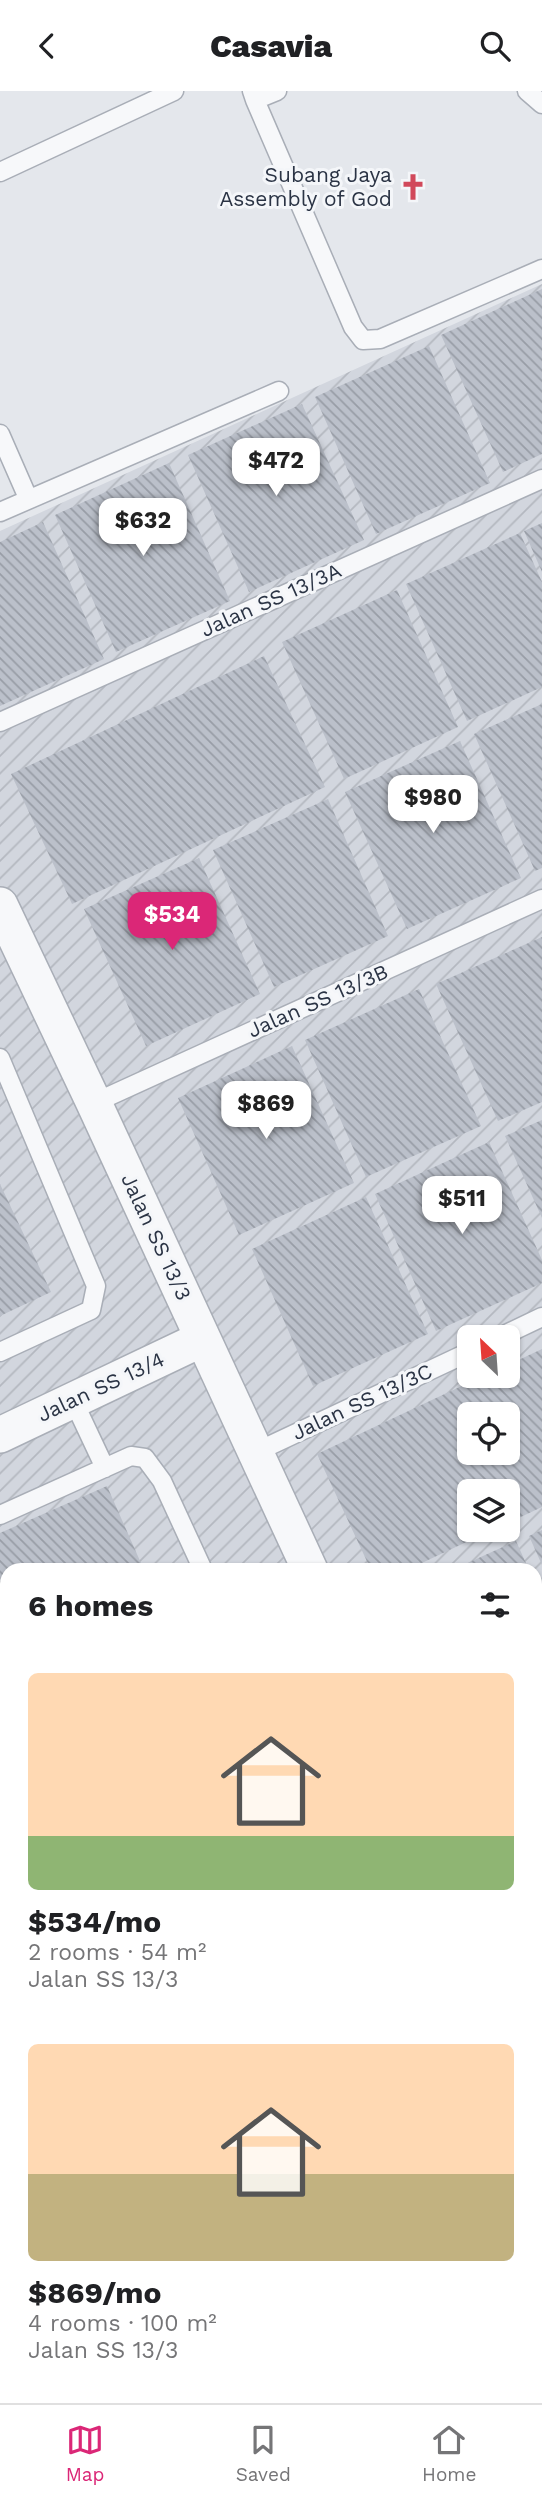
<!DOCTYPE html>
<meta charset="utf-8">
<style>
body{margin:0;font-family:"Work Sans",sans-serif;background:#f6f6f6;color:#202124;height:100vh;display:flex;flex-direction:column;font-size:26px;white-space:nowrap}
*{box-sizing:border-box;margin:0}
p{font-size:23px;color:#757577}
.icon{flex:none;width:38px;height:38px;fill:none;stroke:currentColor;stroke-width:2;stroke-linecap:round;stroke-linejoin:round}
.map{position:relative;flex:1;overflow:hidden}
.drawer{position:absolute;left:0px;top:1472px;width:542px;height:842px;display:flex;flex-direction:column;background:#fff;border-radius:21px 21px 0 0;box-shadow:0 2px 5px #0004}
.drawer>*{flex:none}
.needle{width:46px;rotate:335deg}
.tools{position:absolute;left:457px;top:1234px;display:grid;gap:14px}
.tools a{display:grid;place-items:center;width:63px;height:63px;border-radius:10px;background:#fff;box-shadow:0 2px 5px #0004;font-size:35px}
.price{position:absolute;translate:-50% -60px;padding:0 16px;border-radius:14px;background:#fff;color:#222;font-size:23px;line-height:46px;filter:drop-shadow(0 2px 4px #0008)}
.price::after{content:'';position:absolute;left:50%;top:42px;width:21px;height:16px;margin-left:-10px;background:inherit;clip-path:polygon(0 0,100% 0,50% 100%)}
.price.current{background:#db2777;color:#fff}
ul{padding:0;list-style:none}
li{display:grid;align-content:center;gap:14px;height:371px;padding:0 28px}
li span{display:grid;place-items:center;height:217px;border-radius:10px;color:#555}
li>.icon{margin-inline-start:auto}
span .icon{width:126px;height:126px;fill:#fffc;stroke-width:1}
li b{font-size:30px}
h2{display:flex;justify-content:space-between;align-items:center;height:84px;padding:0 28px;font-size:30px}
header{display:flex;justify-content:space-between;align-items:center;height:91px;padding:0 28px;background:#fff;font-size:32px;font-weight:800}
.tabs{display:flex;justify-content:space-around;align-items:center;height:98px;border-top:2px solid #e0e0e0;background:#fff;font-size:19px;color:#757577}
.tabs a{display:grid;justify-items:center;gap:4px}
.tabs .current{color:#db2777}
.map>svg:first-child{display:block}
.industrial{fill:url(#industrial-furrows);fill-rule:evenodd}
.grass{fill:#c9d6c5}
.building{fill:url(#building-back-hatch);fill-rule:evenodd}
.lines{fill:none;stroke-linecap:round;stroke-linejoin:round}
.service-casing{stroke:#a9aeb7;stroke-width:21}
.minor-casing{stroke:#a9aeb7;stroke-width:38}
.service{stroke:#f7f8fa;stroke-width:18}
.minor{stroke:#f7f8fa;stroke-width:35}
.labels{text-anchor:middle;stroke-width:6;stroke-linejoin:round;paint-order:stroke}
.poi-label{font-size:21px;fill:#2b3445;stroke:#f4f6f9;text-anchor:end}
.street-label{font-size:21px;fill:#2b3445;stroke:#f4f6f9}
</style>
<header><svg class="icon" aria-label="back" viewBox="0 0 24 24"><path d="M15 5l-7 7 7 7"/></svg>Casavia<svg class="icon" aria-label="search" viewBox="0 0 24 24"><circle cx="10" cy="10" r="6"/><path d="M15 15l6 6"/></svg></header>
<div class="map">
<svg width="542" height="2312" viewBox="0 0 542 2312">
<defs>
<pattern id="industrial-furrows" width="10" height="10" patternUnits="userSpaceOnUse" patternTransform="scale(1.75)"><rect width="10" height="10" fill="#d2d6de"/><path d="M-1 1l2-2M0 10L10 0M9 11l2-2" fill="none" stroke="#b4b8c0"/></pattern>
<pattern id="building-back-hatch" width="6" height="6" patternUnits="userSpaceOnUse" patternTransform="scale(1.75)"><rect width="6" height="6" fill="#bbc0ca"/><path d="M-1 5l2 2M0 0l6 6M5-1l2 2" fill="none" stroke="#989da6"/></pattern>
</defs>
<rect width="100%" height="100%" fill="#e4e7ec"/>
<path class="industrial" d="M 542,193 L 542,2312 L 0,2312 L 0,440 ZM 469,1246 L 508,1246 L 508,1284 L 469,1284 ZM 469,1323 L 508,1323 L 508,1362 L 469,1362 ZM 469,1400 L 508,1400 L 508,1438 L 469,1438 ZM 7,1479 L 536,1479 L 536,2306 L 7,2306 Z"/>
<path class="grass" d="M 0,1779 L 7,1794 L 7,1978 L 0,1981 Z"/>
<path class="building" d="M 542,198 L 542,363 L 503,381 L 441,244 Z
M 429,255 L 490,392 L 376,443 L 315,306 Z
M 302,313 L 364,449 L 249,501 L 188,364 Z
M 169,372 L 230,510 L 116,561 L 55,424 Z
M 43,431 L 104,568 L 0,615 L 0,451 Z
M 542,432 L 542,481 L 524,440 Z
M 520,442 L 542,491 L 542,596 L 467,630 L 406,493 Z
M 397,499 L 458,636 L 344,688 L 282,551 Z
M 264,565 L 325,696 L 72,813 L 11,683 Z
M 542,613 L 542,777 L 535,780 L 474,643 Z
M 460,650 L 521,787 L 407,838 L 345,701 Z
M 328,708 L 388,845 L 274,896 L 213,759 Z
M 199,767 L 260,903 L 146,955 L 84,818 Z
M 542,846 L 542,1011 L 498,1030 L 436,893 Z
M 419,898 L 481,1035 L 366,1086 L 305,949 Z
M 292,955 L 354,1092 L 239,1144 L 178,1007 Z
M 542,1029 L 542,1127 L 505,1045 Z
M 489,1051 L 542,1169 L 542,1192 L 436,1240 L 375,1103 Z
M 0,1093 L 51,1201 L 0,1225 Z
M 366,1106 L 428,1243 L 313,1295 L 252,1158 Z
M 542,1258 L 542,1416 L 508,1432 L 508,1400 L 469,1400 L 469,1438 L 494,1438 L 407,1479 L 371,1479 L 317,1363 L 485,1284 L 508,1284 L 508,1274 ZM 469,1323 L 508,1323 L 508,1362 L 469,1362 Z
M 107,1395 L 144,1479 L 7,1479 L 7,1569 L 3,1570 L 0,1563 L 0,1442 Z
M 542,1439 L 542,1474 L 529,1445 Z
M 516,1450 L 529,1479 L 452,1479 Z
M 536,1494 L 542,1508 L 542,1603 L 536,1606 Z
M 542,1678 L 542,1821 L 536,1807 L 536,1681 Z
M 7,1995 L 7,2184 L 0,2187 L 0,1998 Z
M 536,2155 L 542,2169 L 542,2291 L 536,2294 Z
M 56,2306 L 283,2306 L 286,2312 L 50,2312 L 49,2310 Z
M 306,2306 L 508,2306 L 495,2312 L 309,2312 Z"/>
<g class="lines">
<defs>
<path id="service" d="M 252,0 L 255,9 L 277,0
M 527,0 L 542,13
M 255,9 L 353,236 L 363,249 L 380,248 L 542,178
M 0,81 L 174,0
M 0,343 L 28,407
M 0,421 L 279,300
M 0,631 L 542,388
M 0,967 L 96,1195 L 91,1219 L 0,1261
M 94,1012 L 542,808
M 500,1246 L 542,1226
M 73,1309 L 105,1377
M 256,1361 L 469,1261
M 0,1424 L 131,1365 L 145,1367 L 162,1390 L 203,1479
M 0,1598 L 7,1614
M 536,1627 L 542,1624
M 0,2222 L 7,2219"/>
<path id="minor" d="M 0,814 L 94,1012 L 310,1479
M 0,1344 L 202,1248
M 536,1966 L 542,1980"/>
</defs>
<use href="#service" class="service-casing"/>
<use href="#minor" class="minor-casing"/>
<use href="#service" class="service"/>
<use href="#minor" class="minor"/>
</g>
<defs>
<symbol id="church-bare" viewBox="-9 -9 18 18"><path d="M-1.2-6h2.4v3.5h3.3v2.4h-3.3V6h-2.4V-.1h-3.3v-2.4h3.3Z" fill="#d1495b" stroke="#f4f6f9" stroke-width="2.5" paint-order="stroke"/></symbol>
</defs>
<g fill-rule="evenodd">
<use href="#church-bare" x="394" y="77" width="38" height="38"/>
</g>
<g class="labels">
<g class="poi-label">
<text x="392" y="91">Subang Jaya<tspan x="392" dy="24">Assembly of God</tspan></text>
</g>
<g class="street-label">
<text transform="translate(271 509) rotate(-24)" y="7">Jalan SS 13/3A</text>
<text transform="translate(318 910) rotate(-24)" y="7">Jalan SS 13/3B</text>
<text transform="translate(156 1146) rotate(65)" y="7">Jalan SS 13/3</text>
<text transform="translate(101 1296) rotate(-25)" y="7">Jalan SS 13/4</text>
<text transform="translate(362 1311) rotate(-25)" y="7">Jalan SS 13/3C</text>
</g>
</g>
</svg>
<div class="tools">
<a><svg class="needle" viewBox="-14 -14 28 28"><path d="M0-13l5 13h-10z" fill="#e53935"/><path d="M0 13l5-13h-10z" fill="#757577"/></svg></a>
<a><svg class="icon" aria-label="locate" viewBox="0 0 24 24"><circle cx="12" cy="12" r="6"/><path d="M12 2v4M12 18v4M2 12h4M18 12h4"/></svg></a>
<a><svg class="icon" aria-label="layers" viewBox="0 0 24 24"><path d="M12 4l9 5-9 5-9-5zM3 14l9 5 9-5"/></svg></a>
</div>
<b class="price" style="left:276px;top:407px">$472</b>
<b class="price" style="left:143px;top:467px">$632</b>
<b class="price" style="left:433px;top:744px">$980</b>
<b class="price current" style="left:172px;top:861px">$534</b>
<b class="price" style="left:266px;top:1050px">$869</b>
<b class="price" style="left:462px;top:1145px">$511</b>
<section class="drawer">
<h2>6 homes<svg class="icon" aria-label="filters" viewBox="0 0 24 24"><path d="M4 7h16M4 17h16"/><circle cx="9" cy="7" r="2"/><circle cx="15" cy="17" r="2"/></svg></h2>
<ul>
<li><span style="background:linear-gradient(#ffd9b3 75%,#8fb573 0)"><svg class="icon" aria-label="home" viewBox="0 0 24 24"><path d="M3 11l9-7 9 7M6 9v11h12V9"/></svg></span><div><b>$534/mo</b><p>2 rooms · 54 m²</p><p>Jalan SS 13/3</p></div></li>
<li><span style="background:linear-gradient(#ffd9b3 60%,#c2b280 0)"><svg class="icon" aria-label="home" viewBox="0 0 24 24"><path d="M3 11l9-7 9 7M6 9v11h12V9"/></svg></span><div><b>$869/mo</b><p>4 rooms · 100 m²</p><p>Jalan SS 13/3</p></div></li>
</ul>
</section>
</div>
<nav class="tabs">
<a class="current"><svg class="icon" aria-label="map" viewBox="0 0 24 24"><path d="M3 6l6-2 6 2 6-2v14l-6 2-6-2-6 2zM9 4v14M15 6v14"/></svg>Map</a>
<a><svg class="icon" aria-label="saved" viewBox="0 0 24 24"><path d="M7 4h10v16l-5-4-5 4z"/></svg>Saved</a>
<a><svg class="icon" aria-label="home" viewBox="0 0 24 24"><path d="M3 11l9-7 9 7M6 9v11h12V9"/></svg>Home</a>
</nav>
